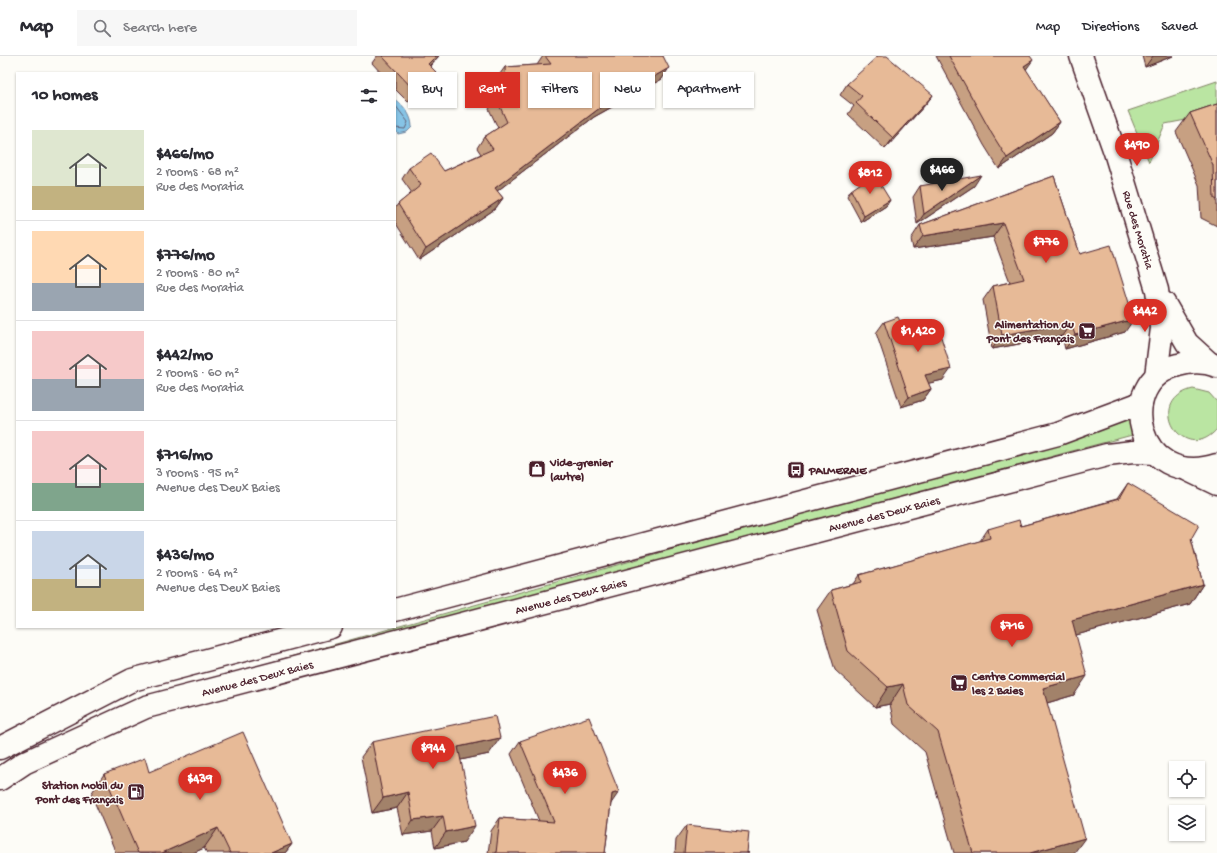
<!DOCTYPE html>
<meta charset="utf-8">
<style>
body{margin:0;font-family:"Gochi Hand",sans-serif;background:#f7f7f7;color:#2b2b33;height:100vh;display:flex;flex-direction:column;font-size:15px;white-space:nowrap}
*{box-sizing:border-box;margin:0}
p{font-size:13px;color:#7c7c81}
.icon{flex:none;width:22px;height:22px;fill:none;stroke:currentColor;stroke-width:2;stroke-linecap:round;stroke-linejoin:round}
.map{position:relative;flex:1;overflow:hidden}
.drawer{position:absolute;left:16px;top:16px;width:380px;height:556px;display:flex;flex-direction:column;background:#fff;border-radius:0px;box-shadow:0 1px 3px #0004}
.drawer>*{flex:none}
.top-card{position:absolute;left:408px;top:16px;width:380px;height:36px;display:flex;gap:8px}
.fabs{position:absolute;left:1169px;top:705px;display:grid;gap:8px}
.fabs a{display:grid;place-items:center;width:36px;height:36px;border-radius:0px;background:#fff;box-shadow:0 1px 3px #0004;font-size:20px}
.price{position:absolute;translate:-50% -34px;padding:0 9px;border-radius:14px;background:#d93025;color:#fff;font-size:13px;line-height:26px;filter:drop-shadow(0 1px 2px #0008)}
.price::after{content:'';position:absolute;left:50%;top:24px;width:12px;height:9px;margin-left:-6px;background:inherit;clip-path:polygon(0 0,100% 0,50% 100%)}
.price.selected{background:#222;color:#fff}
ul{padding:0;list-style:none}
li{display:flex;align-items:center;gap:12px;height:100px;padding:0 16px}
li+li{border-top:1px solid #e1e1e2}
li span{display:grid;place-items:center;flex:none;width:112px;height:80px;border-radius:0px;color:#555}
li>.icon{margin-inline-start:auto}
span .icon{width:48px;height:48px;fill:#fffc;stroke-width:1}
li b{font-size:17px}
h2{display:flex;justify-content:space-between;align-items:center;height:48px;padding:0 16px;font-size:17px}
.tag{padding:0 14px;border-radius:0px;background:#fff;box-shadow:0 1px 3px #0004;font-size:14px;line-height:36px}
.tag.selected{background:#d93025;color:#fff}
header{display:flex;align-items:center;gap:24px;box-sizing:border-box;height:56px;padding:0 20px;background:#fff;border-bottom:1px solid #e1e1e2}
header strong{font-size:19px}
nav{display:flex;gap:22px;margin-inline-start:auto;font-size:14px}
.search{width:280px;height:36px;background:#f7f7f7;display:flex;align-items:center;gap:10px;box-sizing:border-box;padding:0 14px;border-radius:0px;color:#7c7c81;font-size:15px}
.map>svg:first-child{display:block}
.green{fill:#bae5a2;stroke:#828266}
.water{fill:#86c4e6;stroke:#6e829b}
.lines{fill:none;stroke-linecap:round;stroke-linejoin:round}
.shore{stroke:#626176;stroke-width:1}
.minor-casing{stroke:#4a1f2b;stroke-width:25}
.major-casing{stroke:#4a1f2b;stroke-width:25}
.minor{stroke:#fdfcf7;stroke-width:22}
.major{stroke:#fdfcf7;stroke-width:22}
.wall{fill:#c7a082;stroke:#4a1f2b}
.shaded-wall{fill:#a2826a;stroke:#4a1f2b}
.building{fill:#e7ba97;stroke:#4a1f2b}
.labels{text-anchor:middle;stroke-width:3;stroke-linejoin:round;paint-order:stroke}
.street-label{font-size:12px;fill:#4a1f2b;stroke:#fdfcf7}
.poi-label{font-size:12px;font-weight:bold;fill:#4a1f2b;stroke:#fdfcf7;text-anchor:start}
</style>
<header>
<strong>Map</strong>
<div class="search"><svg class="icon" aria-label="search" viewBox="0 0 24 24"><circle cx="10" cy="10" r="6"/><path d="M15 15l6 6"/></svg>Search here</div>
<nav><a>Map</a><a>Directions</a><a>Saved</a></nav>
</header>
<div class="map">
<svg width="1217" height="797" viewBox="0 0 1217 797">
<rect width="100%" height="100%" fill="#fdfcf7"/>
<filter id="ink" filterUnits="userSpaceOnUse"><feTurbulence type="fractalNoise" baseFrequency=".025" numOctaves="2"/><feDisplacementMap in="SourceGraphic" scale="8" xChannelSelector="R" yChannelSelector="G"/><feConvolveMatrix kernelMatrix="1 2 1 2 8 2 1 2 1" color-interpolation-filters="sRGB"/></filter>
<g filter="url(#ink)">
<path class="green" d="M 1217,25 L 1217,58 L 1165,68 L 1149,106 L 1128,55 Z
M 1193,333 L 1209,337 L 1217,346 L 1217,373 C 1184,411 1143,345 1193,333 Z
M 1131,360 L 1136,378 L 1031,406 L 588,532 L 148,647 L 0,710 L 58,679 L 158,638 L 656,498 Z"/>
<path class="water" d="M 395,44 C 404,49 412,60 412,71 L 407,76 L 398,78 L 395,74 Z"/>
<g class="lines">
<path class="shore" d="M 395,49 L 408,66 L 405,73 L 395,72"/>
<defs>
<g id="minor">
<path id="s1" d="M 1081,0 L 1115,96 L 1157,234 L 1162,272 L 1156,320"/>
<path d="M 1164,247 L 1187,287 L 1209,307"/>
<path d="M 1188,414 L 1217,428"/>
</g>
<g id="major">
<path d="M 1217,310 C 1204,305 1192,305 1178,309 C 1113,325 1136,435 1217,409"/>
<path d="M 395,554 L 1058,378 L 1141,347"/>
<path d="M 0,692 L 132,624 L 331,571"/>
<path id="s2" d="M 0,723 L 24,707 L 146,651 L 1107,399 L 1133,396 L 1155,397"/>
</g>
</defs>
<use href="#minor" class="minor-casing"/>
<use href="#major" class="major-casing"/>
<use href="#minor" class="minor"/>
<use href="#major" class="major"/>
</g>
<path class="wall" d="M 377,0 L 439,0 L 430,10 L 429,27 L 408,46 L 395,33 L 395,17 L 381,17 L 372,7 Z
M 543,0 L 663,0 L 662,23 L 594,61 L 497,135 L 503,142 L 495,153 L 419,204 L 395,166 L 395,152 L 398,148 L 412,137 L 402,123 L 409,112 L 444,115 L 481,98 L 477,92 L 484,81 L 498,72 L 489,53 L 496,42 L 498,41 L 497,22 L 505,11 L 537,9 Z
M 936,0 L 1030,0 L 1026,14 L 1060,66 L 1052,77 L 999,113 L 984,89 Z
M 1142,0 L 1173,0 L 1145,11 Z
M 847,28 L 933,39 L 925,49 L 885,93 L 848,58 L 854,50 L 840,39 Z
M 1217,48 L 1217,170 L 1201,162 L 1199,129 L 1176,76 L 1190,57 Z
M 1054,120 L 1080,198 L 1125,276 L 1065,293 L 1062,280 L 992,293 L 983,244 L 993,230 L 1010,226 L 993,181 L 913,193 L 911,183 L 920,169 Z
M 920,130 L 974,130 L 917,168 L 913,141 Z
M 851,134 L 890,144 L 886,150 L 861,166 L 847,140 Z
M 884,266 L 904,273 L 943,324 L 928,327 L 931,333 L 923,344 L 901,351 L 876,277 Z
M 1128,427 L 1191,483 L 1203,528 L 1190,548 L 1076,579 L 1074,639 L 1047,647 L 1074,797 L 954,797 L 925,696 L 894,668 L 890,648 L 875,651 L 835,614 L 817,554 L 831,534 L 853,528 L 859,519 L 980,485 L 988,473 L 1021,470 L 1117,443 Z
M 520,685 L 611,747 L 605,797 L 488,797 L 491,775 L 500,762 L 539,765 L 511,698 Z
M 372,686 L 489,698 L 460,704 L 464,786 L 435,792 L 432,775 L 403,779 L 397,752 L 372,757 L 361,701 Z
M 149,716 L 292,788 L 285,797 L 207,797 L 204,792 L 193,797 L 116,797 L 91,738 L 104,718 Z
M 687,769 L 747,797 L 749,797 L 675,797 L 676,784 Z"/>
<path class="shaded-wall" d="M 436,0 L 439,0 L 420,19 L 428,8 Z
M 1153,0 L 1173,0 L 1145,11 Z
M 1033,4 L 1025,15 L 1024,10 Z
M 669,12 L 662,23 L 594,61 L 488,142 L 495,132 L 601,51 Z
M 436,16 L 429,27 L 408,46 L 415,35 Z
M 933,39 L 925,49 L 885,93 L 893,82 Z
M 1060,66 L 1052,77 L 999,113 L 1007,102 Z
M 981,119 L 974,130 L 917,168 L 924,158 Z
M 503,142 L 495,153 L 419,204 L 426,193 Z
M 890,144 L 886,150 L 861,166 L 864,160 Z
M 1003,167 L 993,181 L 913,193 L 923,180 Z
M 1134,263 L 1125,276 L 1065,293 L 1075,279 Z
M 1071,267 L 1062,280 L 992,293 L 1002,279 Z
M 951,313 L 943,324 L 917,330 L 925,319 Z
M 931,333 L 923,344 L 901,351 L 909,341 Z
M 1203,528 L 1190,548 L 1058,584 L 1072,564 Z
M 1087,620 L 1074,639 L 1030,652 L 1043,632 Z
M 903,628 L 890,648 L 875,651 L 888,631 Z
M 500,682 L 489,698 L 447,707 L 458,691 Z
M 408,736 L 397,752 L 372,757 L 383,742 Z
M 619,736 L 610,749 L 612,738 Z
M 443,760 L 432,775 L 403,779 L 413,764 Z
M 475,770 L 464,786 L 435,792 L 446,776 Z
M 218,772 L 204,792 L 193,797 L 162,797 Z
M 1085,782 L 1074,797 L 1030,797 Z
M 292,788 L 285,797 L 271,797 Z"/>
<path class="building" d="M 382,0 L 436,0 L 428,8 L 436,16 L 415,35 Z
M 545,0 L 663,0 L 669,12 L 601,51 L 495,132 L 503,142 L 426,193 L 398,148 L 421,129 L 409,112 L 431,97 L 444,115 L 493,93 L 484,81 L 507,66 L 496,42 L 506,35 L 505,11 L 551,8 Z
M 878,0 L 887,0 L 933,39 L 893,82 L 856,47 L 862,40 L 847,28 Z
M 949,0 L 1030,0 L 1033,4 L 1024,10 L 1060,66 L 1007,102 L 992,78 Z
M 1217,48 L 1217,144 L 1214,142 L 1213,109 L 1190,57 Z
M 874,118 L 890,144 L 864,160 L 851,134 Z
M 981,119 L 924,158 L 920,130 Z
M 1054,120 L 1080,198 L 1111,189 L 1134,263 L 1075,279 L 1071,267 L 1002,279 L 993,230 L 1024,223 L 1003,167 L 923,180 L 920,169 Z
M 898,261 L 904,273 L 936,265 L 951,313 L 925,319 L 931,333 L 909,341 L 884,266 Z
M 1128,427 L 1199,469 L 1191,483 L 1203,528 L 1072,564 L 1087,620 L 1043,632 L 1085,782 L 1030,797 L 973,797 L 938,676 L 908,649 L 903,628 L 888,631 L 848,595 L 831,534 L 861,526 L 859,519 L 990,482 L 988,473 L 1019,464 L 1021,470 L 1119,443 Z
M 495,660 L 500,682 L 458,691 L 475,770 L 446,776 L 443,760 L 413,764 L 408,736 L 383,742 L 372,686 Z
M 589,661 L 619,736 L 612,738 L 605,797 L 496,797 L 500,762 L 554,766 L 520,685 Z
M 243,676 L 292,788 L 271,797 L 230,797 L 218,772 L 162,797 L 138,797 L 104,718 L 145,702 L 149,716 Z
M 687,769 L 749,776 L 747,797 L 749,797 L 684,797 Z"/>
</g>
<defs>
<symbol id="supermarket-square" viewBox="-11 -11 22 22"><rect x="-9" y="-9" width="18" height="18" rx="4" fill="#4a1f2b" stroke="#fdfcf7"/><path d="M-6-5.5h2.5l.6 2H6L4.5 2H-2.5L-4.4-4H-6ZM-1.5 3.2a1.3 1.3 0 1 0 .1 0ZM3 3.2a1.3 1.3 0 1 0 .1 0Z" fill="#fff"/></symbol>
<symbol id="shop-square" viewBox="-11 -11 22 22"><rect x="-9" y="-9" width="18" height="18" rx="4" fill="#4a1f2b" stroke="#fdfcf7"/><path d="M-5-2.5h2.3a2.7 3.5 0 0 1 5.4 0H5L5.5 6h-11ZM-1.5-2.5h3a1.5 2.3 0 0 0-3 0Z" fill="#fff"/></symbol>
<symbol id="bus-square" viewBox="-11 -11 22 22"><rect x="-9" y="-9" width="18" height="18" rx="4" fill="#4a1f2b" stroke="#fdfcf7"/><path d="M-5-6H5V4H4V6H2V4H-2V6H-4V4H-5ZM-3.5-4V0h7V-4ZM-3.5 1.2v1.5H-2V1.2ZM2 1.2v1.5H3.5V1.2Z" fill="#fff"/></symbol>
<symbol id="fuel-square" viewBox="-11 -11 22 22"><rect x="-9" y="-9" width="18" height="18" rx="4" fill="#4a1f2b" stroke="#fdfcf7"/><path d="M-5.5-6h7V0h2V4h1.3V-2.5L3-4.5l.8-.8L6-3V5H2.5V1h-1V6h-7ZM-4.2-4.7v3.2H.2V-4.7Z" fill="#fff"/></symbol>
</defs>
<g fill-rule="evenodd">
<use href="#supermarket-square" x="1077" y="265" width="20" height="20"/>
<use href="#shop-square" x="527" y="403" width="20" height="20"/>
<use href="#bus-square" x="786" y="404" width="20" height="20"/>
<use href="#supermarket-square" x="949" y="617" width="20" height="20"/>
<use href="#fuel-square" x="126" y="726" width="20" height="20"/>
</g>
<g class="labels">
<g class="street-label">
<text dy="4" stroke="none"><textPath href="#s1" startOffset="183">Rue des Moratia</textPath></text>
<text dy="4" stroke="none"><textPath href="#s2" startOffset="926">Avenue des Deux Baies</textPath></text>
<text dy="4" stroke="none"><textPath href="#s2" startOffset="602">Avenue des Deux Baies</textPath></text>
<text dy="4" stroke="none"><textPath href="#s2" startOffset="278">Avenue des Deux Baies</textPath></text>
</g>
<g class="poi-label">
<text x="1074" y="272" text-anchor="end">Alimentation du<tspan x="1074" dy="14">Pont des Français</tspan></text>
<text x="550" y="410">Vide-grenier<tspan x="550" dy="14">(autre)</tspan></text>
<text x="809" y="418">PALMERAIE</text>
<text x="972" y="624">Centre Commercial<tspan x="972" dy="14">les 2 Baies</tspan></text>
<text x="123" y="733" text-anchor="end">Station Mobil du<tspan x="123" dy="14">Pont des Français</tspan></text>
</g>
</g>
</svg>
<div class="fabs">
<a><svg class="icon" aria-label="locate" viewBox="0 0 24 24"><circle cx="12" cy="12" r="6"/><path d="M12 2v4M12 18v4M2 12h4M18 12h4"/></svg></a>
<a><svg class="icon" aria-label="layers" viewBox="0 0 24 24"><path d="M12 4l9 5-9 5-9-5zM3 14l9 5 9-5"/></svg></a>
</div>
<b class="price" style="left:1137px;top:111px">$490</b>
<b class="price selected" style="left:942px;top:136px">$466</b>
<b class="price" style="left:870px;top:139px">$812</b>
<b class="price" style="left:1046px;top:208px">$776</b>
<b class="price" style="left:1145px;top:277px">$442</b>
<b class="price" style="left:918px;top:297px">$1,420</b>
<b class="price" style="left:1012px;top:592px">$716</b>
<b class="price" style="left:433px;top:714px">$944</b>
<b class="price" style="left:565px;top:739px">$436</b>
<b class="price" style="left:200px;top:745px">$439</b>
<div class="top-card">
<a class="tag">Buy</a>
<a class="tag selected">Rent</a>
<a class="tag">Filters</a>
<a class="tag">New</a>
<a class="tag">Apartment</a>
</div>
<section class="drawer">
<h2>10 homes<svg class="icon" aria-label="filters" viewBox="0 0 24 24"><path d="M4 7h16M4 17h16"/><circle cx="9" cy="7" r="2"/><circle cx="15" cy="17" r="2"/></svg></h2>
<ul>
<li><span style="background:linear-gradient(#dfe7d0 70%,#c2b280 0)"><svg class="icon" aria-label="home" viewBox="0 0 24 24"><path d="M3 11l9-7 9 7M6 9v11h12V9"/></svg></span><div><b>$466/mo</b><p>2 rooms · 68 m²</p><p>Rue des Moratia</p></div></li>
<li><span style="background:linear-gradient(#ffd9b3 65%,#9aa5b1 0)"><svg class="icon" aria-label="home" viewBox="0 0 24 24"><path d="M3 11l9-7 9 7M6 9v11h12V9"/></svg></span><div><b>$776/mo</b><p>2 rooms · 80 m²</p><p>Rue des Moratia</p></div></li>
<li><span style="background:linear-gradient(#f6c9c9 60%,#9aa5b1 0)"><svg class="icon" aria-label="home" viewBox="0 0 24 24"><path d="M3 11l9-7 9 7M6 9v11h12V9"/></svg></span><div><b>$442/mo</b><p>2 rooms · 60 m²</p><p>Rue des Moratia</p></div></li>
<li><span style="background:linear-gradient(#f6c9c9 65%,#7fa58c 0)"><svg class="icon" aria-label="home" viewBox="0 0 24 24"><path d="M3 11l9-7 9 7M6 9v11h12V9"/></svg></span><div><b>$716/mo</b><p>3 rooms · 95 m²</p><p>Avenue des Deux Baies</p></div></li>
<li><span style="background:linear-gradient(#c9d6e8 60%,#c2b280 0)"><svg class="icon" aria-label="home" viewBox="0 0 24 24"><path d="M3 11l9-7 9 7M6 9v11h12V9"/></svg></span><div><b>$436/mo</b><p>2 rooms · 64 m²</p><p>Avenue des Deux Baies</p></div></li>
</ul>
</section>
</div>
